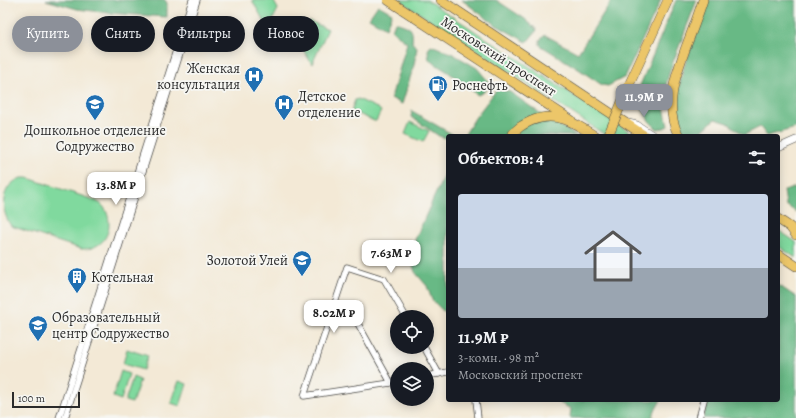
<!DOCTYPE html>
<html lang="ru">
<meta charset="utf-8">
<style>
body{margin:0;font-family:Alegreya,serif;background:#20242c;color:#f1f3f6;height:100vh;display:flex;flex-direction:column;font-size:15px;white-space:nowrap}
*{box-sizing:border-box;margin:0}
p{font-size:13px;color:#9ea1a6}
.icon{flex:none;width:22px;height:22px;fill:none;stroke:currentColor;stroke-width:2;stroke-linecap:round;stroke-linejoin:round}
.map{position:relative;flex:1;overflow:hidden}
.panel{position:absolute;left:446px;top:134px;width:334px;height:268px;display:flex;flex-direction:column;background:#171b24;border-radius:4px;box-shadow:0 2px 10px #0003}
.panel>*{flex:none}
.banner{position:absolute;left:12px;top:16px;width:374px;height:36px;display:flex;gap:8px}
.buttons{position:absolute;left:390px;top:310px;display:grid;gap:8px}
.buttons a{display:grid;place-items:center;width:44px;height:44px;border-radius:50%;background:#171b24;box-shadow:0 2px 10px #0003;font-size:20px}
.scale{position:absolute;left:12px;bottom:10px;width:68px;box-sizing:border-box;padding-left:4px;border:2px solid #2b2b2b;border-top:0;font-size:11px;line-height:14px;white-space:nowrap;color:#2b2b2b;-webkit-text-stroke:3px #f6f6f2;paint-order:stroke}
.price{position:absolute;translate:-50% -34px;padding:0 9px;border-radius:8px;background:#fff;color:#222;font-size:13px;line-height:26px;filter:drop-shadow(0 1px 2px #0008)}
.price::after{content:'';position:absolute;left:50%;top:24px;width:12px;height:9px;margin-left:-6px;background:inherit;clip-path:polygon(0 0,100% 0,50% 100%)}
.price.active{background:#8c9099;color:#fff}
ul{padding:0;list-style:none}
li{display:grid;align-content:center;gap:8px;height:212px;padding:0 12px}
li+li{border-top:1px solid #363941}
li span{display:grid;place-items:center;height:124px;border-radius:4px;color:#555}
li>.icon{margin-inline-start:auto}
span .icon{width:72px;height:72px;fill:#fffc;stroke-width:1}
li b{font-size:17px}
h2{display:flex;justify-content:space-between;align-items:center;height:48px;padding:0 12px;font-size:17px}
.pill{padding:0 14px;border-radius:18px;background:#171b24;box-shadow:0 2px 10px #0003;font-size:14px;line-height:36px}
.pill.active{background:#8c9099;color:#fff}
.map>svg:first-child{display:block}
.green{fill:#80d99e;stroke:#568264}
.forest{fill:#68b985;stroke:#4a7258}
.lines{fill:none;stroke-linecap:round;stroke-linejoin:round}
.minor-casing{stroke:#494845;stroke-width:7}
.tertiary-casing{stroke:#494845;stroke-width:8}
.primary-casing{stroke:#494845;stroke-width:10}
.trunk-casing{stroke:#494845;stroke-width:10}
.minor{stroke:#fff;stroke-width:5.5}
.tertiary{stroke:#fff;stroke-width:7}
.primary{stroke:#ecc669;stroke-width:9}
.trunk{stroke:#ecc669;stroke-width:9}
.trunk-bridge-casing{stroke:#494845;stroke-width:10;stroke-linecap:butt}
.trunk-bridge{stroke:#ecc669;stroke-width:9}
.labels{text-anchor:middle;stroke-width:3.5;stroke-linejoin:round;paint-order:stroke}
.street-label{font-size:14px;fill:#2b2b2b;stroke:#f6f6f2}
.poi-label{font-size:14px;fill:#2b2b2b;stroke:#f6f6f2;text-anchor:start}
</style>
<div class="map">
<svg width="796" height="418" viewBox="0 0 796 418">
<rect width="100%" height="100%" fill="#f6f6f2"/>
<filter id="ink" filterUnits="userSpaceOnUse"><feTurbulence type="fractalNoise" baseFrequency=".025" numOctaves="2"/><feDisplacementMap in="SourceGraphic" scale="8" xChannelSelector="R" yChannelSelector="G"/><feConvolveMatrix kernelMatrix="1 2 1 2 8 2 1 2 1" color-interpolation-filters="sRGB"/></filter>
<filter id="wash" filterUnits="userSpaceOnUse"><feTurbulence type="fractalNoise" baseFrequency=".012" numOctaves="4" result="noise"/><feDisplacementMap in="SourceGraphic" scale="16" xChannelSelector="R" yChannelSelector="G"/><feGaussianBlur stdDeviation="0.9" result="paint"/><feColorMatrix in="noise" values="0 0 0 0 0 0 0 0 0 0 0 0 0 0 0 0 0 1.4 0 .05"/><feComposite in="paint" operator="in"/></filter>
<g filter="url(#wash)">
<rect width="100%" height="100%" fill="#f3e9d6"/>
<path class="green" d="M 252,0 L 273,0 L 278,9 L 271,23 L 268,25 L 265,23 Z
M 399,0 L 427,0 L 636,136 L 607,136 Z
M 309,21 L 328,29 L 312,64 L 299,43 Z
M 358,99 L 379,109 L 381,111 L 376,121 L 374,121 L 352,111 L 352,109 L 355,100 Z
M 410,122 L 429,131 L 423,142 L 405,134 Z
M 21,178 L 28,178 L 94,200 C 96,201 100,203 102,205 C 113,217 111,239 96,246 C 92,249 86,249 81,249 L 11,226 C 0,210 0,186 21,178 Z
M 778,230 L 796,242 L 796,258 L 778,246 Z
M 127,349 L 148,356 L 143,370 L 123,364 Z
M 121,371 L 129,374 L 121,400 L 113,397 Z
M 133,377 L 140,380 L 132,403 L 125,401 Z
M 179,381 L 187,384 L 180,406 L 171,403 Z"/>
<path class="forest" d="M 46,0 L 165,0 L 167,3 L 167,17 L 110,13 L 77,9 Z
M 462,0 L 496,0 L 525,19 L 537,30 L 527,42 L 494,24 Z
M 612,0 L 661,0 L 625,77 L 608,86 L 602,85 L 580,70 L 540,45 L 540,40 L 545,35 L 578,53 Z
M 676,0 L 697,0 L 670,70 L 664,92 L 664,107 L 668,126 L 664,128 L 657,129 L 649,121 L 641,105 L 639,88 Z
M 708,0 L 796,0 L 796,128 L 767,136 L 760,127 L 744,135 L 728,123 L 715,119 L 702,131 L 708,136 L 682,136 L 676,115 L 676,97 L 684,67 Z
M 378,5 L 392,13 L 386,28 L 369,18 Z
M 395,22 C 409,27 414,26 412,43 L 417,47 L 414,65 L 402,104 L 391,98 L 407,43 L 392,30 Z
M 431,45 L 453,54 L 477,68 L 488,81 L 485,91 L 478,95 L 448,72 L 429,60 L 428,50 Z
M 497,89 L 510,92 L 541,114 L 577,136 L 464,136 L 475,118 Z
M 412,111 L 455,136 L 448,136 L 448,139 L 439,136 L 411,117 Z
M 448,168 L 448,316 L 432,300 L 427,286 L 415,272 L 409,253 L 434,197 Z
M 796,187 L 796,212 L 786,205 L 784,191 Z
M 778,285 L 796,297 L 796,418 L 703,418 L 708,400 L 778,400 Z
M 554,400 L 661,400 L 652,416 L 655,418 L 570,418 L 571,409 Z"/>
</g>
<g filter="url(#ink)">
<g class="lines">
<defs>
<path id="minor" d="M 331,315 L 357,322 L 391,383
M 424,347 L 439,374
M 427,376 L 448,372
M 397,382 L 304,396 L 347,267 L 384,279 L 406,317
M 476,400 L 478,418
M 59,418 L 192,0
M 65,418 L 197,0
M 699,418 L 704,400"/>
<path id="tertiary" d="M 628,123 L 637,125 L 654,136
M 778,148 L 796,140"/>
<path id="primary" d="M 388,0 L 571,120
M 441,0 L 645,136"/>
<path id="trunk" d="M 629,85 L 668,0
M 511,136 C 517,128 522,125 531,121 C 556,110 575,123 595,136
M 679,136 C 663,107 676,75 686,47 C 692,31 698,16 703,0
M 778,219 L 790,227 L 796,235
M 778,254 L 796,266"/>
</defs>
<use href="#minor" class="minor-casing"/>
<use href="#tertiary" class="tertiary-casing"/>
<use href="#primary" class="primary-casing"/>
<use href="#trunk" class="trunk-casing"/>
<use href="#minor" class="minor"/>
<use href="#tertiary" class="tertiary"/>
<use href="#primary" class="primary"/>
<use href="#trunk" class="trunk"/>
<defs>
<path id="trunk-bridge" d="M 608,136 L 629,85"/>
</defs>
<use href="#trunk-bridge" class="trunk-bridge-casing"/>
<use href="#trunk-bridge" class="trunk-bridge"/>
</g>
</g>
<defs>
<symbol id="hospital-pin" viewBox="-11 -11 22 30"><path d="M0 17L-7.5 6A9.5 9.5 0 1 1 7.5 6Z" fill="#1f6fb2" stroke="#f6f6f2"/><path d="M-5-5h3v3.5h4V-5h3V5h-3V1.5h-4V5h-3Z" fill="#fff"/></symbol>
<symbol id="fuel-pin" viewBox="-11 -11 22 30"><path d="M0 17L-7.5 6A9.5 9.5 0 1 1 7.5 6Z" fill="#1f6fb2" stroke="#f6f6f2"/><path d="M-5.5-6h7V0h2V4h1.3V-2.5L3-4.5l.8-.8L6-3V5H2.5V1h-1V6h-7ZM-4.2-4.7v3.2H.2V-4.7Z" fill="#fff"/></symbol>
<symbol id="school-pin" viewBox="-11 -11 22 30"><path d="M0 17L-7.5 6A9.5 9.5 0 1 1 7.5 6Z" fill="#1f6fb2" stroke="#f6f6f2"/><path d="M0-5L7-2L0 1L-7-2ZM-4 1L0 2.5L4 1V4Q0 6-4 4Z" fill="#fff"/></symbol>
<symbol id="building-pin" viewBox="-11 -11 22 30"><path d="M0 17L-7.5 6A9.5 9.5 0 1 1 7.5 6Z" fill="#1f6fb2" stroke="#f6f6f2"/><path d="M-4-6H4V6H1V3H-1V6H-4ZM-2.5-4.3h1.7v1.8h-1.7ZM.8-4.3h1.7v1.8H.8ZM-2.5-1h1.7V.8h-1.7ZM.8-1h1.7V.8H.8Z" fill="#fff"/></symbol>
</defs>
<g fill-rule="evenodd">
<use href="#hospital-pin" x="243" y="65" width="22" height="30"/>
<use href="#fuel-pin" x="427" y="74" width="22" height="30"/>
<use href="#school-pin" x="84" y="93" width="22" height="30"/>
<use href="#hospital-pin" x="273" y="93" width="22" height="30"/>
<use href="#school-pin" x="291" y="249" width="22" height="30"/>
<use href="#building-pin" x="66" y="266" width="22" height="30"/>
<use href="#school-pin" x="27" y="314" width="22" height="30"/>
</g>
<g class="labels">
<g class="street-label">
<text transform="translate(499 56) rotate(33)" y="5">Московский проспект</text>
</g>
<g class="poi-label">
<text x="240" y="73" text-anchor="end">Женская<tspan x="240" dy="16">консультация</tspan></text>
<text x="452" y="90">Роснефть</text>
<text x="298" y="101">Детское<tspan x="298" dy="16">отделение</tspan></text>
<text x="95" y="135" text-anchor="middle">Дошкольное отделение<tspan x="95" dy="16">Содружество</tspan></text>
<text x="288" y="265" text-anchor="end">Золотой Улей</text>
<text x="91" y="282">Котельная</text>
<text x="52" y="322">Образовательный<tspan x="52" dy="16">центр Содружество</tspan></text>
</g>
</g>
</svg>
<div class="buttons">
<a><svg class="icon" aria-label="locate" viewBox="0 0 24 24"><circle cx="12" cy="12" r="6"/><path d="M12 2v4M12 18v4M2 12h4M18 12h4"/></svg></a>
<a><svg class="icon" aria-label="layers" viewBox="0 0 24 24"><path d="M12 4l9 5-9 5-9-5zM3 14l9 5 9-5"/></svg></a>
</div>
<div class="scale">100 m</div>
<b class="price active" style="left:644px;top:118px">11.9M ₽</b>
<b class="price" style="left:116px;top:206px">13.8M ₽</b>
<b class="price" style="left:391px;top:274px">7.63M ₽</b>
<b class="price" style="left:334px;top:334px">8.02M ₽</b>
<div class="banner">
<a class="pill active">Купить</a>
<a class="pill">Снять</a>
<a class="pill">Фильтры</a>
<a class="pill">Новое</a>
</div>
<section class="panel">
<h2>Объектов: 4<svg class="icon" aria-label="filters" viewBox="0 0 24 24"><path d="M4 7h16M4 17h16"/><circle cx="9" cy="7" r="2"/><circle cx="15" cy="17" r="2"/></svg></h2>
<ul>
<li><span style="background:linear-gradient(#c9d6e8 60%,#9aa5b1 0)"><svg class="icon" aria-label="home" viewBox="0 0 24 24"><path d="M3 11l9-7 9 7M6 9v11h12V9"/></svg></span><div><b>11.9M ₽</b><p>3-комн. · 98 m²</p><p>Московский проспект</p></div></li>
</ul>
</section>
</div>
